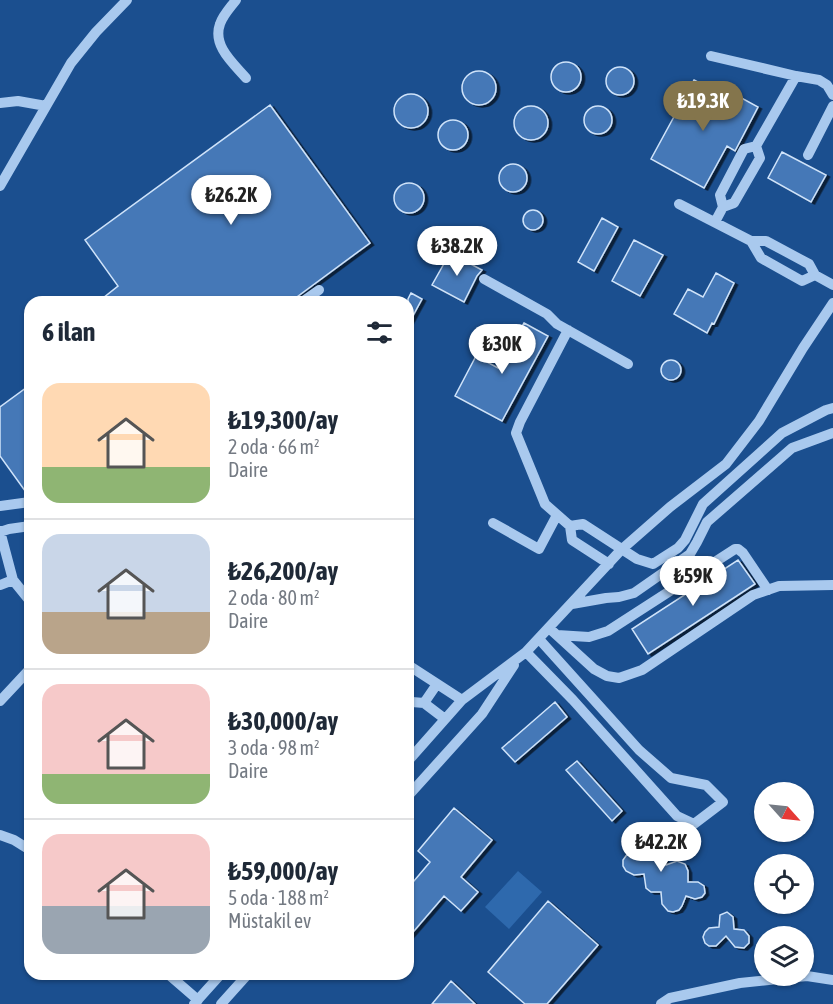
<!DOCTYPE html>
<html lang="tr">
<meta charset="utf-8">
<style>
body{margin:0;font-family:"Asap Condensed",sans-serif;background:#f6f6f7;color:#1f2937;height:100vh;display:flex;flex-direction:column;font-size:22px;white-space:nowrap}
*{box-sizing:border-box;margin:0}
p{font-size:20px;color:#747a83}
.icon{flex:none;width:33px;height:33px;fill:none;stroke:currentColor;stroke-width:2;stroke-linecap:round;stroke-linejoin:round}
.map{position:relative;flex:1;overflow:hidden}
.sheet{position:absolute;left:24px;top:296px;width:390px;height:684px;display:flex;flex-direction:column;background:#fff;border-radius:18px;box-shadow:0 2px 4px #0004}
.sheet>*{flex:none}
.needle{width:39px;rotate:117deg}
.fabs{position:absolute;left:754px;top:782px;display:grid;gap:12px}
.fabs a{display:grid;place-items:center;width:60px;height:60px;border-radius:50%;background:#fff;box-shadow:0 2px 4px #0004;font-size:30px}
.price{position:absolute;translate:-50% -51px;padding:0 14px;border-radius:21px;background:#fff;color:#222;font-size:20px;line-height:39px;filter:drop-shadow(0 2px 3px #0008)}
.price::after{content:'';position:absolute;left:50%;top:36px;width:18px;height:14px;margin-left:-9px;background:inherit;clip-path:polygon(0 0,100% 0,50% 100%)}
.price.active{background:#84754c;color:#fff}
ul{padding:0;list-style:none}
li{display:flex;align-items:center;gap:18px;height:150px;padding:0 18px}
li+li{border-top:2px solid #e0e1e3}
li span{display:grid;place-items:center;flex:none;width:168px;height:120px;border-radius:18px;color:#555}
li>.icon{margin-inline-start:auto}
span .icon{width:72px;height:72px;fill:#fffc;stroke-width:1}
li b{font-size:26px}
h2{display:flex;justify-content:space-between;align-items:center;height:72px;padding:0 18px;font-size:26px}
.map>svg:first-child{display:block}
.green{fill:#2e69ad}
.building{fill:#4478b7;stroke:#cfe3fa;stroke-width:1.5;filter:url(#shadow)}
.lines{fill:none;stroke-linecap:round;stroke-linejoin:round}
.minor{stroke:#a9c9ee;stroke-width:10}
</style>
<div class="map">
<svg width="833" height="1004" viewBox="0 0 833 1004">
<defs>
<filter id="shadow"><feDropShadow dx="3.5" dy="2" stdDeviation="0" flood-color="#0009"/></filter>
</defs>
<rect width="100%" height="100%" fill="#1b4f8f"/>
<path class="green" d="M 518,871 L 542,892 L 509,929 L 485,907 Z"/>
<path class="building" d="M551 77a15 15 0 1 1 30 0a15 15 0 1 1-30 0Z
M606 81a14 14 0 1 1 28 0a14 14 0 1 1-28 0Z
M462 88a17 17 0 1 1 34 0a17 17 0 1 1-34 0Z
M 694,80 L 724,96 L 727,90 L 758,107 L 735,151 L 727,146 L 704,188 L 651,159 Z
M394 111a17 17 0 1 1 34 0a17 17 0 1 1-34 0Z
M 270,105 L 370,243 L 290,302 L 98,302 L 118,286 L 85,240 Z
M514 123a17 17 0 1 1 34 0a17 17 0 1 1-34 0Z
M584 120a14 14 0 1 1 28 0a14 14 0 1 1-28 0Z
M438 135a15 15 0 1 1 30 0a15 15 0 1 1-30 0Z
M 782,152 L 826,175 L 811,202 L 768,178 Z
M499 178a14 14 0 1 1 28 0a14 14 0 1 1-28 0Z
M394 198a15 15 0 1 1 30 0a15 15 0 1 1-30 0Z
M523 220a10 10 0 1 1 20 0a10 10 0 1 1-20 0Z
M 602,218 L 618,227 L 594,271 L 578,262 Z
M 634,240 L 663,255 L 640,296 L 612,281 Z
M 450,253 L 482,270 L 477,276 L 464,302 L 432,285 Z
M 716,273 L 734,283 L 714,324 L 712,323 L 707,333 L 674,314 L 688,289 L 703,297 Z
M 411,293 L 422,299 L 408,325 L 408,299 Z
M 524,323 L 548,336 L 502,421 L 455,396 L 476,356 L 498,368 Z
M661 370a10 10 0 1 1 20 0a10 10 0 1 1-20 0Z
M 30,385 L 30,495 L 28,495 L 0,456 L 0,407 Z
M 738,560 L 755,584 L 648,654 L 632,629 Z
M 555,702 L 567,717 L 515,762 L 502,748 Z
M 577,761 L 622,811 L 612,821 L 566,770 Z
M 454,808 L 492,840 L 461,877 L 478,892 L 461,911 L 444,896 L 408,938 L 408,888 L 430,862 L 418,851 Z
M 638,832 L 642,832 L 648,837 L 656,836 L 660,838 L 661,844 L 657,850 L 662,854 L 666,865 L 677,861 L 685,864 L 688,871 L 688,882 L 698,882 L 704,886 L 705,893 L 702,897 L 695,899 L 686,896 L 682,906 L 679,910 L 673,912 L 668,911 L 662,904 L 661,892 L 651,892 L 646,888 L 644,874 L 634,875 L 626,871 L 623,866 L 623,860 L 628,853 L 638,849 L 633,837 L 634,834 Z
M 548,901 L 598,945 L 547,1004 L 525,1004 L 488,972 Z
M 727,912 L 733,917 L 734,929 L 744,930 L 749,936 L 749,943 L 744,948 L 735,947 L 726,936 L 716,946 L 709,946 L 705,943 L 703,937 L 705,932 L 709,928 L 719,927 L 720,915 Z
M 451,981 L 475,1004 L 432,1004 Z"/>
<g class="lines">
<path class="minor" d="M 236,0 C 230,8 223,15 220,24 C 212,46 234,64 246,78
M 711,56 L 796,76 L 819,80 L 827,85 L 833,95
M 0,103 L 18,101 L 46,106
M 808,155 L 833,106
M 0,186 L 71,63 L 96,32 L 127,0
M 679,204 L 751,241 L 766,241 L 809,264 L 815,275 L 833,285
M 723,207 L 734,203 L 760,158 L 756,146
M 715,222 L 723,207 L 720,195 L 744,149 L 756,146 L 796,76
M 751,241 L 761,258 L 802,281 L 815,275
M 484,279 L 547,314 L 557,324 L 628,364
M 302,302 L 319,290
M 568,330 L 520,422 L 516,433 L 545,504 L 570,526 L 572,540 L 609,564
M 0,506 L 30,502
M 493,523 L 539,549 L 557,515
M 570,526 L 583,524 L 637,559 L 653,564 L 678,548 L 685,540 L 703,504 L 782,433 L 826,410 L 833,408
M 0,531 L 13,580 L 30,601
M 0,532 L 9,529 L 30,526
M 0,585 L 13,580
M 572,604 L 606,598 L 619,597 L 634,593 L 690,554 L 697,542 L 707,522 L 792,448 L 833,433
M 549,628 L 594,669 L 607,676 L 619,678 L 642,670 L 753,595 L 779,586 L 833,585
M 557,635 L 589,637 L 608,631 L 735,549 L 738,549 L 743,553 L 768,590
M 526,652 L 573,700 L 677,816 L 694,824 L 723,802 L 706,785 L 671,778 L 639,750 L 539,639
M 408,665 L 462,700
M 0,701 L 30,669
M 412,702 L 424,703 L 445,719
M 424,703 L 437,684
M 408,761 L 462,700 L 526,652 L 621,550 L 670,507 L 726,464 L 759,421 L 803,348 L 833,303
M 408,796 L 482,714 L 514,665
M 0,835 L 14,840 L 30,850
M 168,974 L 198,1000
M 194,1004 L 221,974
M 221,1004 L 248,974
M 661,1004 L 670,998 L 740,983 L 807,976 L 833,980"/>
</g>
</svg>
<div class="fabs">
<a><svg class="needle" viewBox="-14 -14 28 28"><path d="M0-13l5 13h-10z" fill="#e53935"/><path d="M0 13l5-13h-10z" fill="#747a83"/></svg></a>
<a><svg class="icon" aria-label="locate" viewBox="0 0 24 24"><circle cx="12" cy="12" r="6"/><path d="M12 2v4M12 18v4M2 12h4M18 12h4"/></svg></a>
<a><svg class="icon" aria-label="layers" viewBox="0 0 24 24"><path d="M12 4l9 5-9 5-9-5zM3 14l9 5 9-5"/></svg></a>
</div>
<b class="price active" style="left:703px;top:132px">₺19.3K</b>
<b class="price" style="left:231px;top:226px">₺26.2K</b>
<b class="price" style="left:457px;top:277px">₺38.2K</b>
<b class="price" style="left:502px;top:375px">₺30K</b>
<b class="price" style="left:693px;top:607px">₺59K</b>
<b class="price" style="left:661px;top:873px">₺42.2K</b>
<section class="sheet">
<h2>6 ilan<svg class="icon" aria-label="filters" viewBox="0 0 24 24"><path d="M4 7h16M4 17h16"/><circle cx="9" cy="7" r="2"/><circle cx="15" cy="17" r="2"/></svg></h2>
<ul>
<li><span style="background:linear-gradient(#ffd9b3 70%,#8fb573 0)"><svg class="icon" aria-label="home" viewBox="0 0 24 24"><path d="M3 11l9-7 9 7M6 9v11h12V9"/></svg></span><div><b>₺19,300/ay</b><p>2 oda · 66 m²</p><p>Daire</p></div></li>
<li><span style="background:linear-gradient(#c9d6e8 65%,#b9a48a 0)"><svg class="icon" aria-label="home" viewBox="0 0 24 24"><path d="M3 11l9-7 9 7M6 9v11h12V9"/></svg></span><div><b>₺26,200/ay</b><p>2 oda · 80 m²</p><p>Daire</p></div></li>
<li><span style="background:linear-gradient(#f6c9c9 75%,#8fb573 0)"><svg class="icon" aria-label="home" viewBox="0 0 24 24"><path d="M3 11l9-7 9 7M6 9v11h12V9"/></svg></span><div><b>₺30,000/ay</b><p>3 oda · 98 m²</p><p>Daire</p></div></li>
<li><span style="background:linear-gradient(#f6c9c9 60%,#9aa5b1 0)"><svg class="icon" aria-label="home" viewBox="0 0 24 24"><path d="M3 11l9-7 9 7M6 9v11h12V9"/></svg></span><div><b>₺59,000/ay</b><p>5 oda · 188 m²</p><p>Müstakil ev</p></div></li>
</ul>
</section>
</div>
